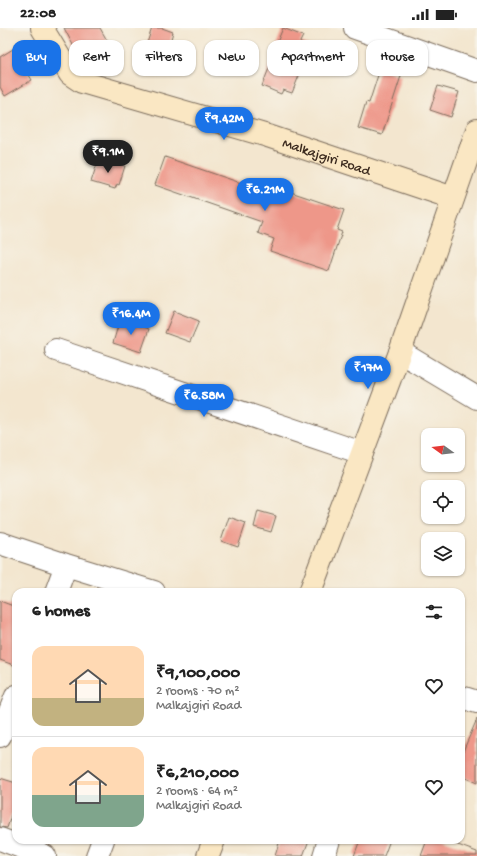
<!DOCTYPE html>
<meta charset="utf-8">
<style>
body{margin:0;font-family:"Gochi Hand",sans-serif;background:#f6f6f6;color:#222;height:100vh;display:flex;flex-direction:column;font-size:15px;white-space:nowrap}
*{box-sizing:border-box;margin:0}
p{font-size:13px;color:#767676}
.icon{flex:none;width:22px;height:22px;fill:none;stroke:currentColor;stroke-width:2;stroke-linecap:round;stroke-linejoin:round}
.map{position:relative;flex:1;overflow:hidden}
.details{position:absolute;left:12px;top:560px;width:453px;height:256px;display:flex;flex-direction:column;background:#fff;border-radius:12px;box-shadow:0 1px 3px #0004}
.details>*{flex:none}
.hud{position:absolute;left:12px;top:12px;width:453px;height:36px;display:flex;gap:8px}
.needle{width:26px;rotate:285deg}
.fabs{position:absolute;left:421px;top:400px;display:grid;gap:8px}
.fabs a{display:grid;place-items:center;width:44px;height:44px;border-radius:8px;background:#fff;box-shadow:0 1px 3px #0004;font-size:20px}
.price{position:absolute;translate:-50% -34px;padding:0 9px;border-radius:14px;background:#1a73e8;color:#fff;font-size:13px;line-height:26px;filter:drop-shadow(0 1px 2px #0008)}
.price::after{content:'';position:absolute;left:50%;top:24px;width:12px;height:9px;margin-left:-6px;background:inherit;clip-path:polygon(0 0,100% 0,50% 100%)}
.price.on{background:#222;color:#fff}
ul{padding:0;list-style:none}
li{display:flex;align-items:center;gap:12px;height:100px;padding:0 20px}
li+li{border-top:1px solid #e0e0e0}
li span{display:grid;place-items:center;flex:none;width:112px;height:80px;border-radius:12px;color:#555}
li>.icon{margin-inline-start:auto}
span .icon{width:48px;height:48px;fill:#fffc;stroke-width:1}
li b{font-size:17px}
h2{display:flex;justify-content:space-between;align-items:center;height:48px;padding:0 20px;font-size:17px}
.tag{padding:0 14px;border-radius:12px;background:#fff;box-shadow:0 1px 3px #0004;font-size:14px;line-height:36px}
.tag.on{background:#1a73e8;color:#fff}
.status{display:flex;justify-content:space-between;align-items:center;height:28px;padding:0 20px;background:#fff;direction:ltr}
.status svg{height:11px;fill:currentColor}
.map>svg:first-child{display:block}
.building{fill:#ee9789}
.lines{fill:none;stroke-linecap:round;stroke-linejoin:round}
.street-casing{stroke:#7b6c5c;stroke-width:24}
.secondary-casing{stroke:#7b6c5c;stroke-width:24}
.street{stroke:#fff;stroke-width:22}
.secondary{stroke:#fae7c3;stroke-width:22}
.labels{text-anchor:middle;stroke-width:3;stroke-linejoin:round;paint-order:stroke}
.street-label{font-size:14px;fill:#3b2a1e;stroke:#f7f3e8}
</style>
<div class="status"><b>22:08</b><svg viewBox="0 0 49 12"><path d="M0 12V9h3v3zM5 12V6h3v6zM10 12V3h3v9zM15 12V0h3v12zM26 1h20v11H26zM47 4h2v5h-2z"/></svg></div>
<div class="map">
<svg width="477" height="828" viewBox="0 0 477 828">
<rect width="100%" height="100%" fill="#f7f3e8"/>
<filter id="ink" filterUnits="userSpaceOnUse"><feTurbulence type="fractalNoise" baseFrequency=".025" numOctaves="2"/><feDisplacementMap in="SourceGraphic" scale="8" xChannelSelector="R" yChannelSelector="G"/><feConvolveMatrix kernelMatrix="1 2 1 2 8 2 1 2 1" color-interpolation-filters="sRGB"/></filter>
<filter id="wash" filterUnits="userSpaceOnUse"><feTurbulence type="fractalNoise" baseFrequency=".012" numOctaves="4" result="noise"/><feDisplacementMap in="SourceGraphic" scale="16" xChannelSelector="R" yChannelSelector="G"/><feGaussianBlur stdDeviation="0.9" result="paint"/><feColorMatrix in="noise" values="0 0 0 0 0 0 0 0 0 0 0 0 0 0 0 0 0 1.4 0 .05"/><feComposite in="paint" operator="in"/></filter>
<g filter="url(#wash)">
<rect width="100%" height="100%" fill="#f3e6cf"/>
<g id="blocks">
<path class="building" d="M 64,0 L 100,0 L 109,16 L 81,32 Z
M 152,0 L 162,0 L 173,4 L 167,25 L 146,18 Z
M 283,0 L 303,8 L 300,14 L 311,18 L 292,65 L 283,62 L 281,66 L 262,58 L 275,25 L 273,24 Z
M 13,21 L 32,52 L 5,68 L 0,59 L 0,29 Z
M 380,41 L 401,48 L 382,107 L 358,100 L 366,74 L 369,75 Z
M 438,58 L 459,64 L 451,89 L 430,82 Z
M 165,129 L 273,166 L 276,159 L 344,182 L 337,202 L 342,204 L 329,243 L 270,223 L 274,211 L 258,205 L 262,194 L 155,157 Z
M 99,130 L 125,138 L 119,157 L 117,156 L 115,161 L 91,154 Z
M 174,283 L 199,293 L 190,314 L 165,305 Z
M 120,291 L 149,301 L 141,324 L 113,315 Z
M 258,483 L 276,488 L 271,504 L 254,499 Z
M 229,489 L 246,495 L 238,519 L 221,513 Z
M 0,573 L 16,579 L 16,638 L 0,632 Z
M 477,691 L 477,755 L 461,748 L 461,728 Z
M 0,750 L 16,755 L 16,773 L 7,800 L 0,799 Z
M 280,812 L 309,812 L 303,828 L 275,828 Z
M 360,812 L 390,812 L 384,828 L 354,828 Z
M 427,812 L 444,812 L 477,824 L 477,828 L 421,828 Z"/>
</g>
</g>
<g filter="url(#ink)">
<use href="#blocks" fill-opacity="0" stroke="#7b6c5c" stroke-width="1"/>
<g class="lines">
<defs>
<path id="street" d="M 355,0 L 477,43
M 56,322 L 362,425
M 400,324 L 477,370
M 0,515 L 66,537 L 154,564
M 56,564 L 66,537
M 461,669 L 477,674
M 0,708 L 16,668
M 0,811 L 45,828
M 97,828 L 103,812
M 324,828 L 329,812"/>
<g id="secondary">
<path id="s1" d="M 42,0 L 70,46 L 82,54 L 268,108 L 453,170"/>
<path d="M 310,564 L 400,324 L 477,102"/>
<path d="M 208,828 L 214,812"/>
</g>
</defs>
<use href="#street" class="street-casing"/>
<use href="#secondary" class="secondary-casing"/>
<use href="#street" class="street"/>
<use href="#secondary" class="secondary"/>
</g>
</g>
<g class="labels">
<g class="street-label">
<text dy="5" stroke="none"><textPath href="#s1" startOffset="324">Malkajgiri Road</textPath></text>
</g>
</g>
</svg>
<div class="fabs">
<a><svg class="needle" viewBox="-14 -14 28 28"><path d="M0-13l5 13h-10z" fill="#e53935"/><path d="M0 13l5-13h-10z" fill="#767676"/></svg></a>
<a><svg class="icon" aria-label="locate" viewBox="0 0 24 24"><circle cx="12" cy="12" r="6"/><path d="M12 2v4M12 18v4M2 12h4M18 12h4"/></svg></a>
<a><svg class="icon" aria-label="layers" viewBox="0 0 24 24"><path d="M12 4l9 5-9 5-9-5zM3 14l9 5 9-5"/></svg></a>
</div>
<b class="price" style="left:224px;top:113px">₹9.42M</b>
<b class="price on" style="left:108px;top:146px">₹9.1M</b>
<b class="price" style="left:265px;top:184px">₹6.21M</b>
<b class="price" style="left:131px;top:308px">₹16.4M</b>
<b class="price" style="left:368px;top:362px">₹17M</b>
<b class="price" style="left:204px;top:390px">₹6.58M</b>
<div class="hud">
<a class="tag on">Buy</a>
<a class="tag">Rent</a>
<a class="tag">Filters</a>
<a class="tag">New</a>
<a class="tag">Apartment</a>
<a class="tag">House</a>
</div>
<section class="details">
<h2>6 homes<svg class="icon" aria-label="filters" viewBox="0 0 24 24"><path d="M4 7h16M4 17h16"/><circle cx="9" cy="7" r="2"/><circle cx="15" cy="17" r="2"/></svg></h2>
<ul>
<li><span style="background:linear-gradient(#ffd9b3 65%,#c2b280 0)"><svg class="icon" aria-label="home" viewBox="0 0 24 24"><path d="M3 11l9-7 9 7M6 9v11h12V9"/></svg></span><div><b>₹9,100,000</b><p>2 rooms · 70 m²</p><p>Malkajgiri Road</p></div><svg class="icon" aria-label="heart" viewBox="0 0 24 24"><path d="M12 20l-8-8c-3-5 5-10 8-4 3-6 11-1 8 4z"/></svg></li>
<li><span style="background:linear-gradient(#ffd9b3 60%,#7fa58c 0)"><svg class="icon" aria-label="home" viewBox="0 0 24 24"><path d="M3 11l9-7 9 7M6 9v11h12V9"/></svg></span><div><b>₹6,210,000</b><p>2 rooms · 64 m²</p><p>Malkajgiri Road</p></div><svg class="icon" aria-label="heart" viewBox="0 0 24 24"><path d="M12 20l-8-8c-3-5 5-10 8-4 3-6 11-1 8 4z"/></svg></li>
</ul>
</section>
</div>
